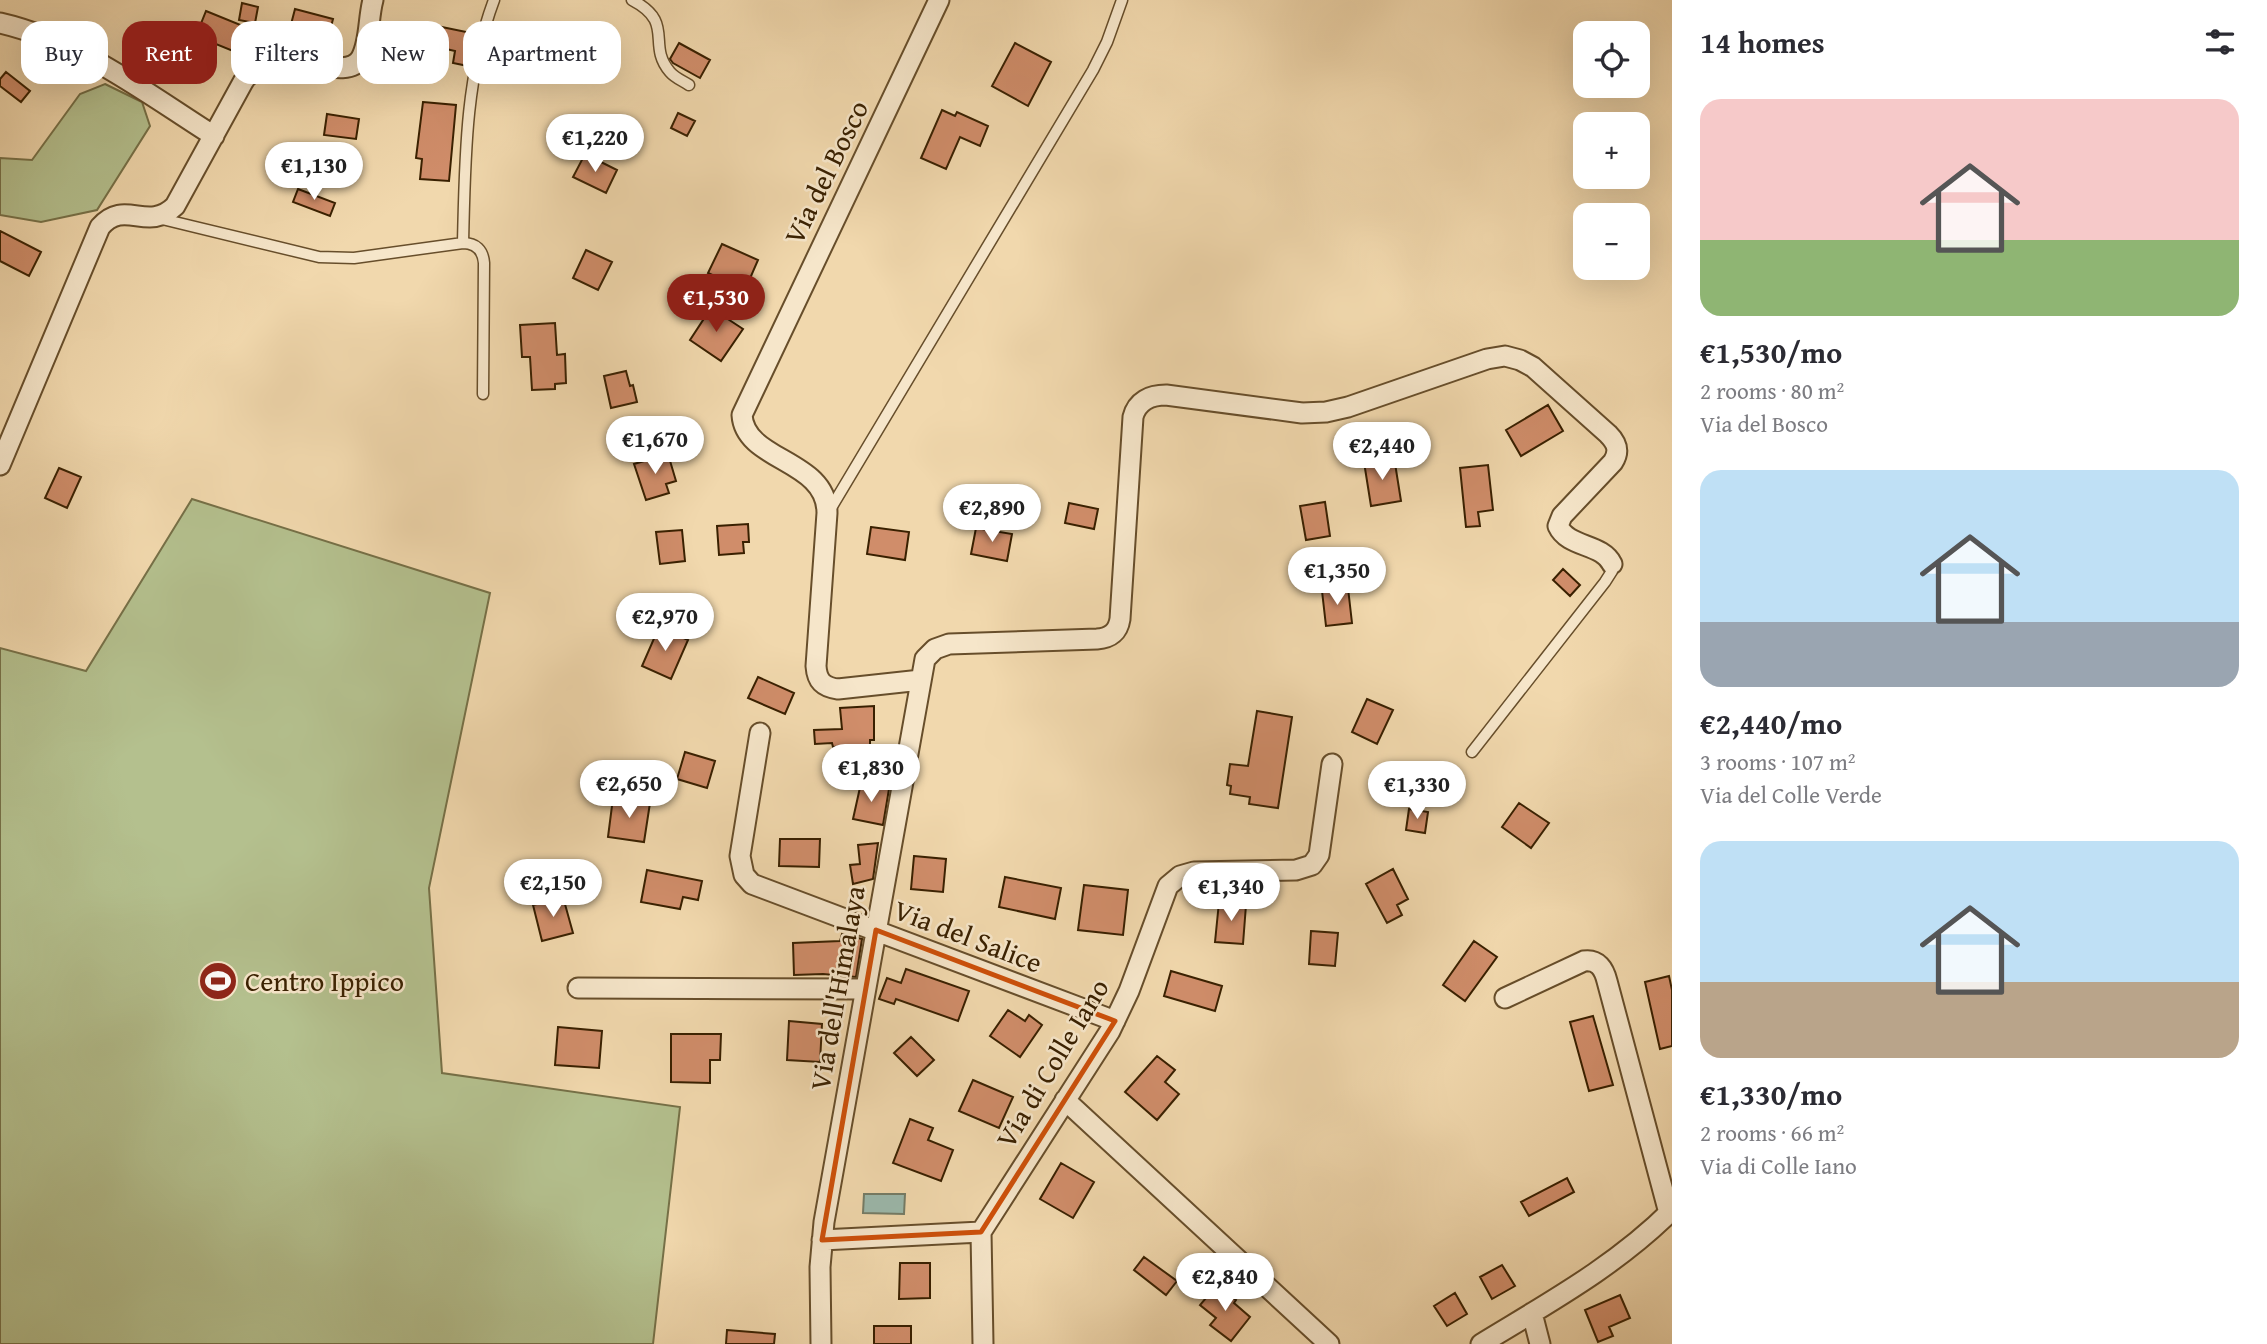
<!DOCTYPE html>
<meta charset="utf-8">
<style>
body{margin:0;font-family:"Gentium Book Plus",serif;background:#f2f2f3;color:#2b2b33;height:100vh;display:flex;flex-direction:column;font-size:26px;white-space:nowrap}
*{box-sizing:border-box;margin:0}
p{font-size:23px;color:#7c7c81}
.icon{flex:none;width:38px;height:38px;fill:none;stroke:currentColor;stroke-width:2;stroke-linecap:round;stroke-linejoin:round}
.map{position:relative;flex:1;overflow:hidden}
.panel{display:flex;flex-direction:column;background:#fff;width:595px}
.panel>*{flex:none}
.banner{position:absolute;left:21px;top:21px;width:665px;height:63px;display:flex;gap:14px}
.tools{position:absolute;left:1573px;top:21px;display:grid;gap:14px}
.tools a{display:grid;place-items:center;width:77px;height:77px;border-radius:14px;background:#fff;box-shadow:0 7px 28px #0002;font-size:35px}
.price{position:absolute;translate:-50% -60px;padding:0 16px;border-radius:24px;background:#fff;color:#222;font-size:23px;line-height:46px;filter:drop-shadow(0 2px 4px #0008)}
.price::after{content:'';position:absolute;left:50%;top:42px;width:21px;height:16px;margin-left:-10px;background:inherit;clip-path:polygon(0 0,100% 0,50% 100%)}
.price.on{background:#8f2418;color:#fff}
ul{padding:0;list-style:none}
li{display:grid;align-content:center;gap:14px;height:371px;padding:0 28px}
li span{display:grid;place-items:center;height:217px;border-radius:21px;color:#555}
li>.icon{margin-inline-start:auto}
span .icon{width:126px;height:126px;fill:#fffc;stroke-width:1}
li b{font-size:30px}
h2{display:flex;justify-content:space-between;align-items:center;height:84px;padding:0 28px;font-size:30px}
.pill{padding:0 24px;border-radius:21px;background:#fff;box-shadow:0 7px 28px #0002;font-size:24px;line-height:63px}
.pill.on{background:#8f2418;color:#fff}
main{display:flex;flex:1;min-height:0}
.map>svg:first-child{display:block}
.green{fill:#b4c08e;stroke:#767047;stroke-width:2}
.water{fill:#9bb9ac;stroke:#747c67;stroke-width:2}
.building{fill:#d08d6a;stroke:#392000;stroke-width:2}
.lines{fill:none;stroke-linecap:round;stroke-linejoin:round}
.lane-casing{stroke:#674e2b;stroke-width:13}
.street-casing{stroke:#674e2b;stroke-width:23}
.lane{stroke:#f6e6ca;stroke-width:10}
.street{stroke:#f6e6ca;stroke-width:19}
.marked{fill:none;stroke:#ce500a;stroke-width:5;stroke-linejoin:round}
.labels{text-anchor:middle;stroke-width:5;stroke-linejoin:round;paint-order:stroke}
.street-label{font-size:28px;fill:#392000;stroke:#f6e6ca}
.poi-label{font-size:28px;fill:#392000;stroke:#f6e6ca;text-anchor:start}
</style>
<main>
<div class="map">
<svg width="1672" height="1344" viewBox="0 0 1672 1344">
<rect width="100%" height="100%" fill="#f1d8ad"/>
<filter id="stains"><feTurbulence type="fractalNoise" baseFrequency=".00286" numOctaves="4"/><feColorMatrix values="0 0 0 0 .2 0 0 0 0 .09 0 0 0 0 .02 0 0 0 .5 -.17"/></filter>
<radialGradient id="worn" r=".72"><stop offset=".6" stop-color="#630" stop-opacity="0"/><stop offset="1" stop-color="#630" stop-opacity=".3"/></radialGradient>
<path class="green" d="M 105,84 L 142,102 L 150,126 L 97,210 L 41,222 L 0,215 L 0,158 L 32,160 L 80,94 Z
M 192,499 L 490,593 L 429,888 L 442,1073 L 680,1107 L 653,1344 L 0,1344 L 0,648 L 86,671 Z"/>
<path class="water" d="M 864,1194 L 905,1194 L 904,1214 L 863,1213 Z"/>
<path class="building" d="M 242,3 L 258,7 L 255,23 L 239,20 Z
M 295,9 L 333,19 L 327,42 L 289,32 Z
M 206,11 L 243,26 L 233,51 L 196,36 Z
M 437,26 L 476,34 L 468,66 L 453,63 L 455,51 L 433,46 Z
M 679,43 L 710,60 L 700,78 L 673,63 L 670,59 Z
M 1015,43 L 1051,62 L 1028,106 L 992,86 Z
M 581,47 L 596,53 L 589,71 L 573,65 Z
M 6,72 L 30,91 L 21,102 L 0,86 L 0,79 Z
M 423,102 L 456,105 L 449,181 L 420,179 L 422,159 L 416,158 Z
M 942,110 L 955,116 L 957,112 L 988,126 L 980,146 L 960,137 L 946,169 L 921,158 Z
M 678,113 L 695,121 L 687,136 L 671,128 Z
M 327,114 L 359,119 L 356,139 L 324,135 Z
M 585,154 L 617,170 L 606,193 L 573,177 Z
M 298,189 L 335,203 L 330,216 L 293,202 Z
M 0,231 L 41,252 L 29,276 L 0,261 Z
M 722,244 L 758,260 L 745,290 L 708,273 Z
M 586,250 L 612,262 L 598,290 L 573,278 Z
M 711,308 L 743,329 L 721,361 L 690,340 Z
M 555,323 L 557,355 L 565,354 L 566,383 L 555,384 L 555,389 L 532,390 L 530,357 L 522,357 L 520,325 Z
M 626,371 L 630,386 L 633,385 L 637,402 L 611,408 L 604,376 Z
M 1548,405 L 1563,431 L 1521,456 L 1506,430 Z
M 668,454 L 676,481 L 666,484 L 669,493 L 646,500 L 634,464 Z
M 1394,457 L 1401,501 L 1371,506 L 1364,462 Z
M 1488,465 L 1493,510 L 1478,512 L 1480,526 L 1466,527 L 1460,468 Z
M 59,468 L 81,477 L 67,508 L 45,498 Z
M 1325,502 L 1330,536 L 1306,540 L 1300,506 Z
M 1069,503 L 1098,509 L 1094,529 L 1065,523 Z
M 748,524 L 749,542 L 743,542 L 744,553 L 719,555 L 717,526 Z
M 871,527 L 909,532 L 905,560 L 867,554 Z
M 976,528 L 1012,534 L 1007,561 L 971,554 Z
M 682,530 L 685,561 L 660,564 L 656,532 Z
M 1563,569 L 1580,585 L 1570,596 L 1553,580 Z
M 1348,588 L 1352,623 L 1326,626 L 1322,591 Z
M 659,627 L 688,640 L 671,679 L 642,666 Z
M 758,677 L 794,693 L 785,714 L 748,698 Z
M 1367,699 L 1393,710 L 1377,744 L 1352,732 Z
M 874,706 L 874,740 L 870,740 L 870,745 L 833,747 L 832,743 L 815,744 L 814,730 L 842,729 L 840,708 Z
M 1257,711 L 1292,717 L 1278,808 L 1249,804 L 1250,797 L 1230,794 L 1231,786 L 1227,785 L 1230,764 L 1248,766 Z
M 685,752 L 715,761 L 707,788 L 677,779 Z
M 861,783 L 889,789 L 883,825 L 853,819 Z
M 613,798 L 650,803 L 644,842 L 608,837 Z
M 1519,803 L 1549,823 L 1531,848 L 1502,827 Z
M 1409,809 L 1428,812 L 1425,833 L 1406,830 Z
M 780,839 L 820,839 L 819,867 L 779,866 Z
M 878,843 L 873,879 L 853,884 L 850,865 L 860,864 L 858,845 Z
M 914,856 L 946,859 L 943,892 L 911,889 Z
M 1393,869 L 1408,899 L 1397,905 L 1402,915 L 1387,923 L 1366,884 Z
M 647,870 L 702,881 L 698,900 L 683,897 L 680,909 L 641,902 Z
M 1005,877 L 1061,888 L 1055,919 L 999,907 Z
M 1084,885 L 1128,890 L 1123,935 L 1078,930 Z
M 563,897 L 573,933 L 542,941 L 533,905 Z
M 1219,902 L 1246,905 L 1243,944 L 1215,942 Z
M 1311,931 L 1338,933 L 1335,966 L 1309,964 Z
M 842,934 L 862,939 L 856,977 L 823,974 L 794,975 L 793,943 L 840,941 Z
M 1474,941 L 1497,957 L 1465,1001 L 1443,985 Z
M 906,969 L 969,991 L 958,1021 L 896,999 L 894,1004 L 879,999 L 887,978 L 901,983 Z
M 1171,971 L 1222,986 L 1215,1011 L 1164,996 Z
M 1669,976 L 1672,990 L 1672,1046 L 1660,1049 L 1645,982 Z
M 1008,1010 L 1025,1021 L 1029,1015 L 1042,1025 L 1020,1057 L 990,1036 Z
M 1593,1016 L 1613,1085 L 1589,1091 L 1570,1022 Z
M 789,1021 L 822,1024 L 820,1062 L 787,1060 Z
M 558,1027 L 602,1031 L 599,1068 L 555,1065 Z
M 671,1034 L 721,1034 L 720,1060 L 710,1060 L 710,1083 L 671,1082 Z
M 911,1037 L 934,1060 L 917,1076 L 894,1053 Z
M 1157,1056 L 1175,1070 L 1165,1082 L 1179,1094 L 1157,1120 L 1125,1092 Z
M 973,1080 L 1013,1097 L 999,1128 L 959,1111 Z
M 910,1119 L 933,1128 L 928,1140 L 953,1150 L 941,1181 L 893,1163 Z
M 1061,1163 L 1094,1182 L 1073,1218 L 1040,1199 Z
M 1567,1178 L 1574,1192 L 1529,1216 L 1521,1202 Z
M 1144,1257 L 1177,1281 L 1166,1295 L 1134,1270 Z
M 900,1263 L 930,1263 L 930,1298 L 899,1299 Z
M 1502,1265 L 1515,1286 L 1492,1299 L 1480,1277 Z
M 1217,1285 L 1236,1300 L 1234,1303 L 1250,1317 L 1231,1341 L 1210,1325 L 1216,1318 L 1200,1305 Z
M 1455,1293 L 1467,1314 L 1447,1326 L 1434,1306 Z
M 1620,1295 L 1630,1318 L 1609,1327 L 1613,1336 L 1598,1342 L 1585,1310 Z
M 874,1326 L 911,1326 L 911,1344 L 874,1344 Z
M 727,1330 L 775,1334 L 774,1344 L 726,1344 Z"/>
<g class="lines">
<defs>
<path id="lane" d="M 632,0 C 676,23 646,44 670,72 C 675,78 683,81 689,85
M 158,218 L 319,257 L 354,258 L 463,243 C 476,243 483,250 484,263 L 483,394
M 463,243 C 465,162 465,77 494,0
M 828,513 L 1093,70 L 1107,42 L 1122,0
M 1472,752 L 1605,582 L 1612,571 L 1612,564"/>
<path id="street" d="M 0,23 C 79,41 146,93 214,136
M 0,465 L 100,227 C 125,198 147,233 175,206 L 243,82 C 271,35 344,88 361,58 C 370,42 368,18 373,0
M 921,680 L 838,689 C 823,687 817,681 816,666 L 827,513 C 827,459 745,462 742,415 L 939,0
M 760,733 L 740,856 L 744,875 L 752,884 L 1115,1021
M 578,988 L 865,989
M 1505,998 L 1584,961 C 1598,959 1604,969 1607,981 L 1669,1213
M 1065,1100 L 1329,1344
M 981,1232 L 983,1344
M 822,1240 L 981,1232 L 1110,1031 L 1129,991 L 1168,886 L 1180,876 L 1194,872 L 1296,870 L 1312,865 L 1319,855 L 1332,764
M 1532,1313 L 1540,1344
M 821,1344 L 820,1267 L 824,1222 L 925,659 L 935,649 L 949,644 L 1097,639 C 1110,638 1118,632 1120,619 L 1133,417 C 1137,401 1150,395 1166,395 L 1302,413 L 1326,412 L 1348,407 L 1487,359 L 1505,356 L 1520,360 L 1533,367 L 1608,434 C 1617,443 1620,451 1613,462 L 1562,516 L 1558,526 C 1568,548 1602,543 1612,564
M 1481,1344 C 1548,1303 1616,1266 1672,1210"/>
</defs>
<use href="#lane" class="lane-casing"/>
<use href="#street" class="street-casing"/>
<use href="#lane" class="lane"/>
<use href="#street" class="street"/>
</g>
<path class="marked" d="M 876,930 L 1115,1021 L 981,1232 L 822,1240 Z"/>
<defs>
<symbol id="stadium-disc" viewBox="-11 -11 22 22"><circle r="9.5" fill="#8f2418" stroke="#f6e6ca"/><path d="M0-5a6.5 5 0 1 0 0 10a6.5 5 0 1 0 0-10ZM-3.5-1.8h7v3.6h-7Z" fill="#fff"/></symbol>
</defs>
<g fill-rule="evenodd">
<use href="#stadium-disc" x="196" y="959" width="44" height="44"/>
</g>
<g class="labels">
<g class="street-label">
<text transform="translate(826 172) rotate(-64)" y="10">Via del Bosco</text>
<text transform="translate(968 936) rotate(21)" y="10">Via del Salice</text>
<text transform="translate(837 988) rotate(-80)" y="10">Via dell'Himalaya</text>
<text transform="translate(1052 1063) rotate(-59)" y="10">Via di Colle Iano</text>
</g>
<g class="poi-label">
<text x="245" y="991">Centro Ippico</text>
</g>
</g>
<rect width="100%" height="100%" filter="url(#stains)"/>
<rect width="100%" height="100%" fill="url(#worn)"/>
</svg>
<div class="tools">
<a><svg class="icon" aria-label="locate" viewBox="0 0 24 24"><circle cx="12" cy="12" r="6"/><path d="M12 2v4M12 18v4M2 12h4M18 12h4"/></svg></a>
<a>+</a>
<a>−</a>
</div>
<b class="price" style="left:595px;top:174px">€1,220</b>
<b class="price" style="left:314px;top:202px">€1,130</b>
<b class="price on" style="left:716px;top:334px">€1,530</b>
<b class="price" style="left:655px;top:476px">€1,670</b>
<b class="price" style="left:1382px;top:482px">€2,440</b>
<b class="price" style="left:992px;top:544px">€2,890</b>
<b class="price" style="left:1337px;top:607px">€1,350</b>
<b class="price" style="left:665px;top:653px">€2,970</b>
<b class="price" style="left:871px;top:804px">€1,830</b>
<b class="price" style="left:629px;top:820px">€2,650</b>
<b class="price" style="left:1417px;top:821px">€1,330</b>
<b class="price" style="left:553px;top:919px">€2,150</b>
<b class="price" style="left:1231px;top:923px">€1,340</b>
<b class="price" style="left:1225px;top:1313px">€2,840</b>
<div class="banner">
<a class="pill">Buy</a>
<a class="pill on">Rent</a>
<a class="pill">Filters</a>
<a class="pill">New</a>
<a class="pill">Apartment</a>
</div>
</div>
<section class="panel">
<h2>14 homes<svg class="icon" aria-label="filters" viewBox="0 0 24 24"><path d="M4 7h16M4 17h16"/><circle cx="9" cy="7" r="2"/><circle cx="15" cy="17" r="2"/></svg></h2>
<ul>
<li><span style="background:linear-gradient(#f6c9c9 65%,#8fb573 0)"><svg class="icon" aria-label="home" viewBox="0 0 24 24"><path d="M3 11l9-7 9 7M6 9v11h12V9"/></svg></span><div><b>€1,530/mo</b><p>2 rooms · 80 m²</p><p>Via del Bosco</p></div></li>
<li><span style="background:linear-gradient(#bfe0f5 70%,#9aa5b1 0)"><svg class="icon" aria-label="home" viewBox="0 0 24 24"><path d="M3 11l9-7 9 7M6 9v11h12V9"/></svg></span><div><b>€2,440/mo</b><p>3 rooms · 107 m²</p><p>Via del Colle Verde</p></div></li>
<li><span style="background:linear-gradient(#bfe0f5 65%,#b9a48a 0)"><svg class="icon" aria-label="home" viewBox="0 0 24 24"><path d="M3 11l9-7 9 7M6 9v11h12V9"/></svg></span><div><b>€1,330/mo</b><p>2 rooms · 66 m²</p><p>Via di Colle Iano</p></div></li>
</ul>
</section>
</main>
